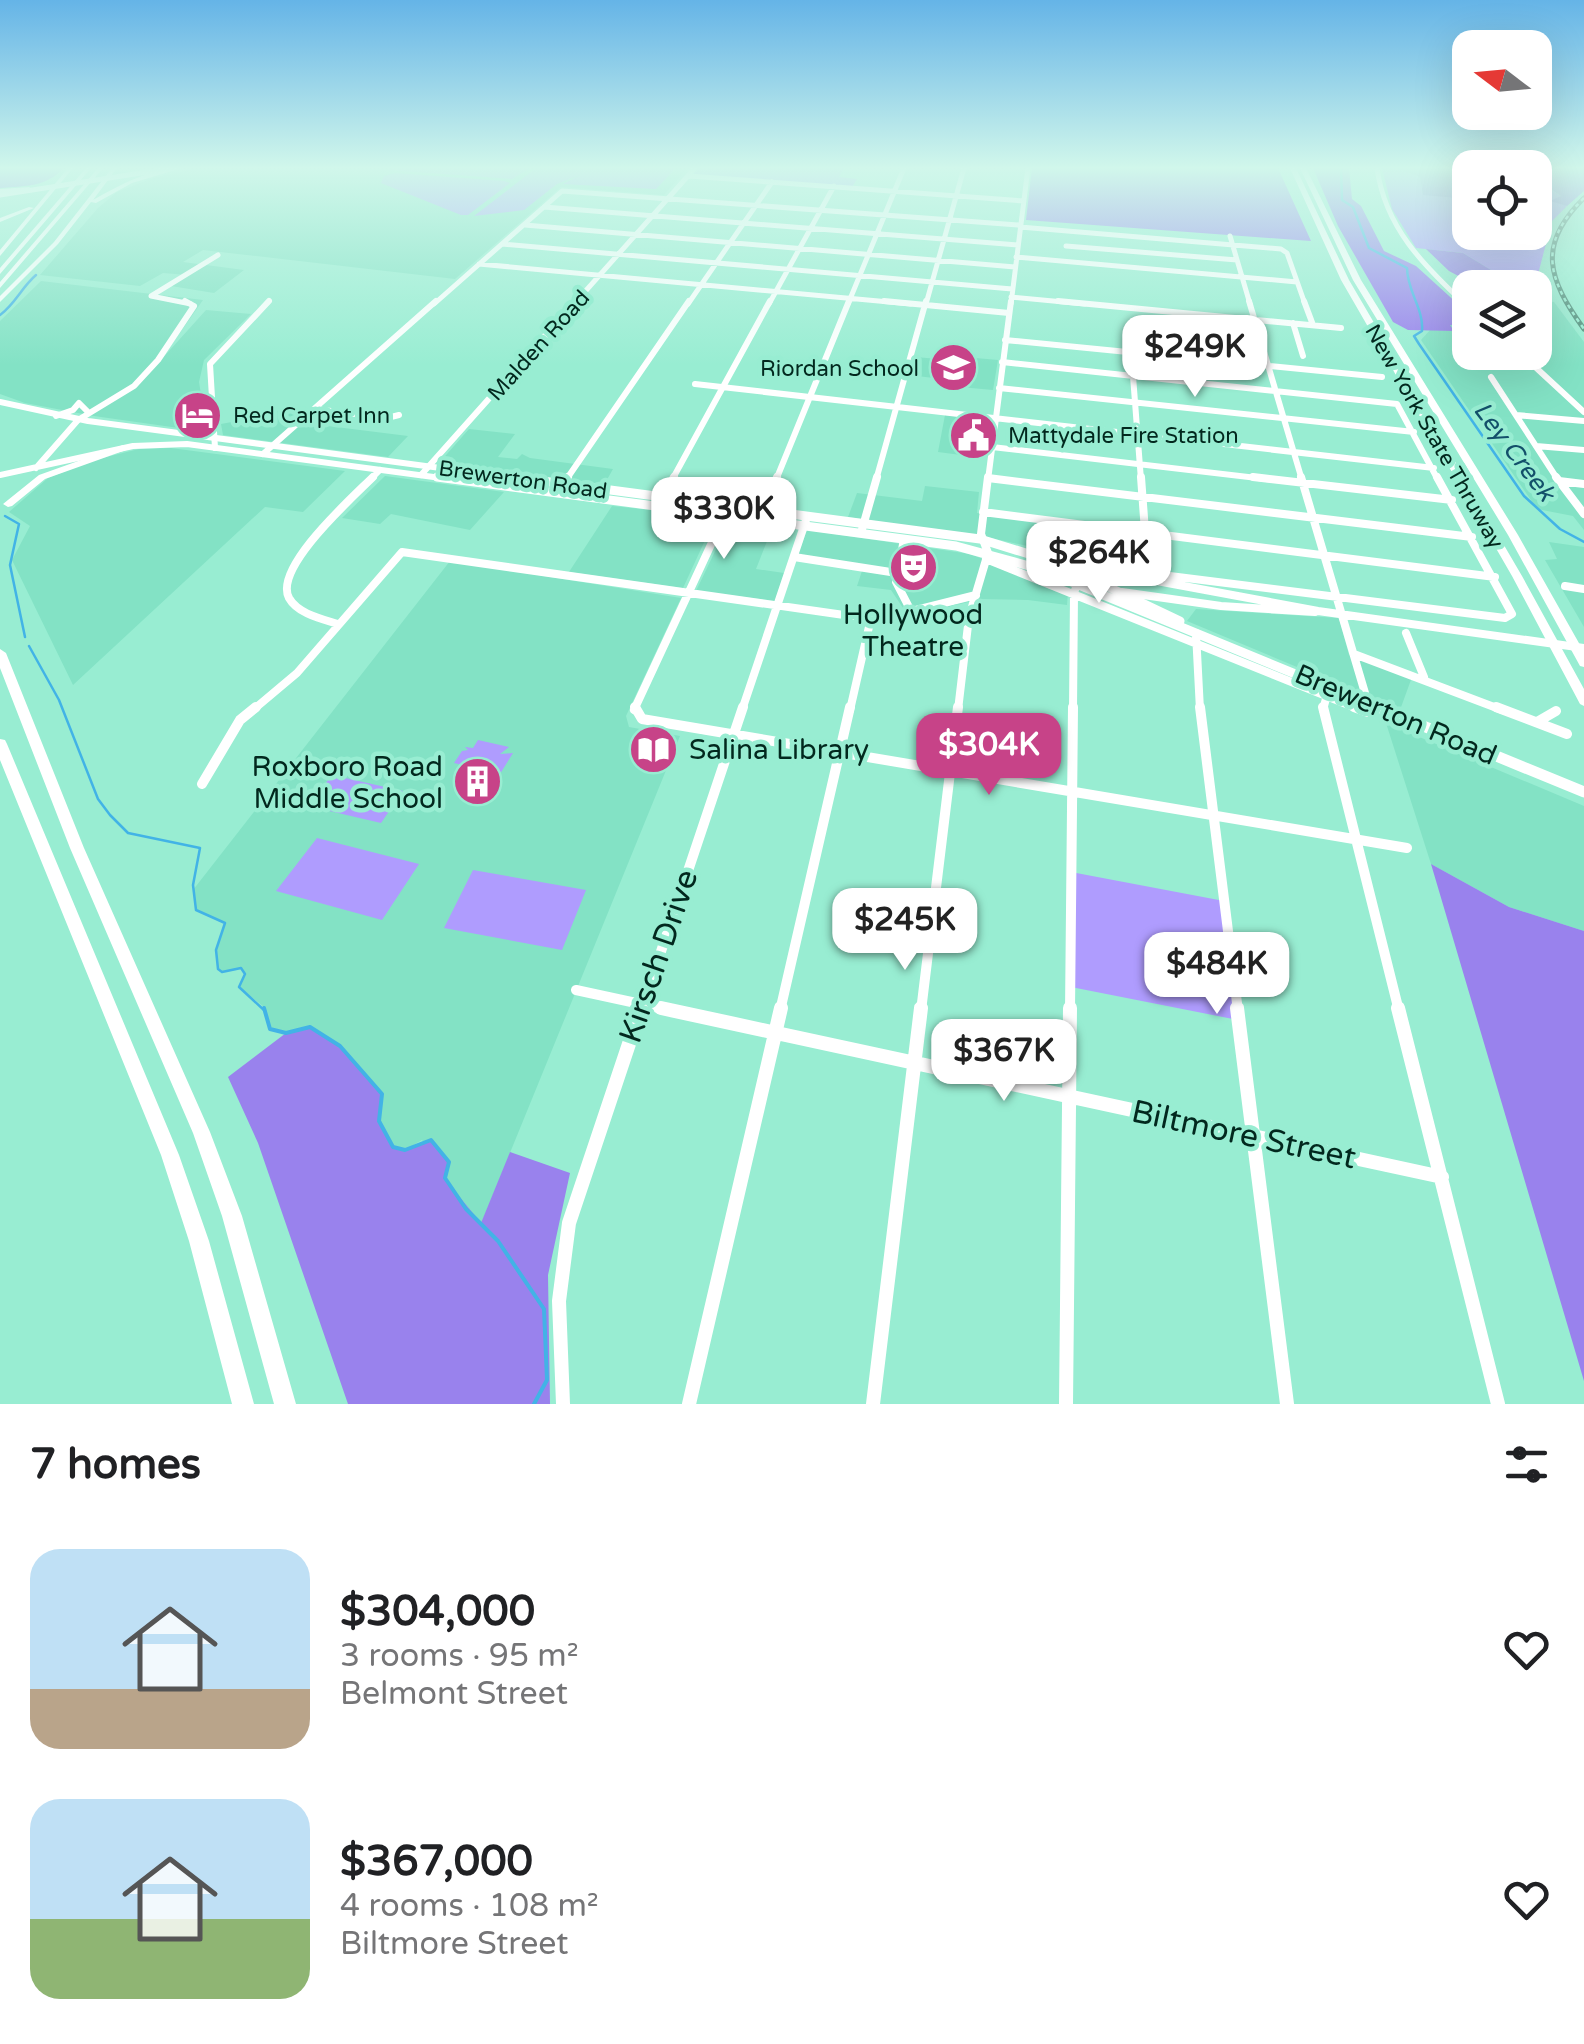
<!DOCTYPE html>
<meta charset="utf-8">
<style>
body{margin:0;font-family:"Varela Round",sans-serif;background:#f2f2f2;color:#202124;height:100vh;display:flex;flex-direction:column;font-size:38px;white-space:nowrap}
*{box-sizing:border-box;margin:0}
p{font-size:32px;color:#757577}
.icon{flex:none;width:55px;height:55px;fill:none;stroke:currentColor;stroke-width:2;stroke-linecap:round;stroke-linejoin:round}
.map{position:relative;height:1404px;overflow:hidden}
.panel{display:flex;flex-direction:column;background:#fff;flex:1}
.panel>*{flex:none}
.needle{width:65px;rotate:286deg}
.buttons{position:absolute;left:1452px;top:30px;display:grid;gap:20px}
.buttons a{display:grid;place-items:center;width:100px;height:100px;border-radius:20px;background:#fff;box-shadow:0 10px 40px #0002;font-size:50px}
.price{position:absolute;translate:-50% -85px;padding:0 22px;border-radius:20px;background:#fff;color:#222;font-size:32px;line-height:65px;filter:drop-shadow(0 2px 5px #0008)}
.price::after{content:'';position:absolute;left:50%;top:60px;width:30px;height:22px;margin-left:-15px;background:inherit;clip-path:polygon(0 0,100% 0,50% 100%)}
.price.selected{background:#c74388;color:#fff}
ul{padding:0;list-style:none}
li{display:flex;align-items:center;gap:30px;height:250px;padding:0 30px}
li span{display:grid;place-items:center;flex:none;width:280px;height:200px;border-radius:30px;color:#555}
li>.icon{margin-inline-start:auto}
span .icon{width:120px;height:120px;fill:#fffc;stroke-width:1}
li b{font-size:42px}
h2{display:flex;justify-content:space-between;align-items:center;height:120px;padding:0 30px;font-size:42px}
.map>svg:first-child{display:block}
.built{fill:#83e2c5}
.green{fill:#af9cfe}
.forest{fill:#9982ed}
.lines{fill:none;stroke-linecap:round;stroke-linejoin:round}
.stream-far1{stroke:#42b3e6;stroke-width:2.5}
.stream{stroke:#42b3e6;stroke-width:4}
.minor-far4{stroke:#fff;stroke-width:5}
.minor-far3{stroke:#fff;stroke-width:6}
.minor-far2{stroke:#fff;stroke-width:8}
.minor-far1{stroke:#fff;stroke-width:10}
.minor{stroke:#fff;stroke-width:14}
.major-far3{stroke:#fff;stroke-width:5}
.major-far2{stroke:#fff;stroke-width:6}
.major-far1{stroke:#fff;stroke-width:9}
.major{stroke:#fff;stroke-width:11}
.highway{fill:#fff;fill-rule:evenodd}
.rail-casing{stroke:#4f8d7a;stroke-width:5}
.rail{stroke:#98edd2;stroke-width:2.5;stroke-dasharray:4;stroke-linecap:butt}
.labels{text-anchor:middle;stroke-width:9;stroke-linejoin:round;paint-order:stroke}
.far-street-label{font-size:22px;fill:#02281e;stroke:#98edd2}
.far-poi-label{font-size:22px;fill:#02281e;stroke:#98edd2;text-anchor:start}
.far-water-label{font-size:25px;font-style:italic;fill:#13506a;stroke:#98edd2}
.poi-label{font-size:28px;fill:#02281e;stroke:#98edd2}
.street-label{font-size:28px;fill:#02281e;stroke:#98edd2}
.near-street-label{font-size:32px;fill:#02281e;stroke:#98edd2}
</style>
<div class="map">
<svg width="1584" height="1404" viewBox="0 0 1584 1404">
<rect width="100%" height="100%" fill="#98edd2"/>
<path class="built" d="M 197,168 L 688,168 L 664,195 L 561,187 L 455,279 L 203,250 L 183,262 L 244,270 L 214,293 L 171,286 L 187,275 L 163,273 L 140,286 L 40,275 L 98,208 L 117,192 L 153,178 Z
M 41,281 L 203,300 L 160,361 L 206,310 L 251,314 L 204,360 L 199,382 L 207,432 L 94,416 L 25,403 L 0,394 L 0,321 Z
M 1535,300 L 1554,302 L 1584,342 L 1584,530 L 1573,516 L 1537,509 L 1421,340 L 1430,330 L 1452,331 L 1449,325 L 1470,326 L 1470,352 L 1535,352 Z
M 953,356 L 998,360 L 993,390 L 949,386 L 950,380 L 909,375 L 915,357 L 951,360 Z
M 263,409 L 302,414 L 296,422 L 408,436 L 388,457 L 223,435 L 221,424 L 258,417 Z
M 945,415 L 988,420 L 984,458 L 938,452 Z
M 469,429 L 515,434 L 498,457 L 517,459 L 522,454 L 530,458 L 613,469 L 604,485 L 439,463 Z
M 171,448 L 345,471 L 303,512 L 265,507 L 73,685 L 12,560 L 30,526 L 9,512 L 48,478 L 94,460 L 139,449 Z
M 385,476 L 504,492 L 470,530 L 391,514 L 380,524 L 342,518 Z
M 925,486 L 979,492 L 977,513 L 1108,531 L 1110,564 L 991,538 L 848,517 L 857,493 L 922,501 Z
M 612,506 L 681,513 L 672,531 L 707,536 L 683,588 L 569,572 Z
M 737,521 L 773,526 L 756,569 L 784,573 L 775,601 L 696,591 L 729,522 Z
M 807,530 L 970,554 L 1068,592 L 1067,605 L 1028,600 L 980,599 L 909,617 L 891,590 L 857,586 L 862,571 L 796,560 Z
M 1549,542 L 1584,547 L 1584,627 L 1545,560 L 1557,559 Z
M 450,561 L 681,598 L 626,716 L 629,727 L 680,736 L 481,1224 L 445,1178 L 422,1140 L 405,1150 L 393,1147 L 310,1027 L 286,1033 L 270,1029 L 264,1007 L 239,987 L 245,974 L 241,968 L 222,972 L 218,969 L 216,950 L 225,923 L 196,910 L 193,890 Z
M 1196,609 L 1339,618 L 1349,655 L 1412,677 L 1400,710 L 1187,621 Z
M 1386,723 L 1584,806 L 1584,931 L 1509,907 L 1431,864 Z"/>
<path class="green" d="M 530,168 L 512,179 L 389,170 L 390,168 Z
M 536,168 L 676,168 L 656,189 L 563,184 L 580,175 L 557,184 L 524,210 L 474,216 Z
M 698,168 L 844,168 L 839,177 L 857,179 L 852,187 L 693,175 Z
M 1382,168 L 1396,168 L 1420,177 L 1423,194 L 1457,197 L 1455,188 L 1461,180 L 1470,180 L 1470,232 L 1535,232 L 1535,217 L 1542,217 L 1548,211 L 1535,209 L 1535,178 L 1562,197 L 1552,201 L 1567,206 L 1552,221 L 1537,278 L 1491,270 L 1463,253 L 1416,248 L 1392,209 Z
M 395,173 L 504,181 L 510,183 L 468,215 L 461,215 L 381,183 L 384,176 Z
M 478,740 L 509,747 L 500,754 L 513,753 L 500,774 L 454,763 L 462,751 L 468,750 L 465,747 L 473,748 Z
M 332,775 L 403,791 L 381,823 L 308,806 Z
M 317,838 L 419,864 L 382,920 L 276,891 Z
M 473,870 L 586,890 L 562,950 L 444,928 Z
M 1071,872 L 1224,901 L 1238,1020 L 1071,987 Z"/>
<path class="forest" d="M 0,168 L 64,168 C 46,187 25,186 0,188 Z
M 1032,168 L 1278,168 L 1311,241 L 1026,220 Z
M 1313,168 L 1349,168 L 1352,199 L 1361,206 L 1384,251 L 1416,266 L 1470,315 L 1470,326 L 1450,325 L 1454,331 L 1408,330 L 1393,322 L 1338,226 Z
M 1396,168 L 1470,168 L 1470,180 L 1461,180 L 1455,187 L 1457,198 L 1423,195 L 1420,177 Z
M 1535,168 L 1584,168 L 1584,191 L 1567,206 L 1550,201 L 1561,196 L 1535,178 Z
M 1426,249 L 1463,253 L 1491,270 L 1537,278 L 1543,301 L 1535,300 L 1535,288 L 1470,288 L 1470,294 L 1457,293 L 1468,285 L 1466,280 L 1449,271 Z
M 1431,864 L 1509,907 L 1584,931 L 1584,1381 Z
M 310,1027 L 340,1046 L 382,1094 L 379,1121 L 393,1147 L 405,1149 L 431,1140 L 449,1162 L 445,1179 L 481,1223 L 510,1152 L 570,1173 L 548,1275 L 550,1404 L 348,1404 L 258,1143 L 228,1077 L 286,1033 Z"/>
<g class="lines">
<path class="stream-far1" d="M 1341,168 L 1342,200 L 1353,207 L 1369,248 L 1407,268 C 1407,291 1424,309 1422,331 L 1414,336 L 1419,344 L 1524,496 L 1560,529 L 1584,542
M 0,315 C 16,303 21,288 36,275
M 5,516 L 19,524 L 10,565 L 25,637
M 29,646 L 59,700 L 98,799 L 110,815 L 128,833 L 200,848 L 193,885 L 196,910 L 225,923 L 216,950 L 218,969 L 222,972 L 241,968 L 245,974 L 239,987 L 265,1011"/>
<path class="stream" d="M 264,1008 L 270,1029 L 286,1033 L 310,1027 L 340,1046 L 382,1094 L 379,1121 L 393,1147 L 405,1150 L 431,1140 L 449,1162 L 445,1178 L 466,1209 L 498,1241 L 544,1309 L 547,1380 L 534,1404"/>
<path class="minor-far4" d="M 1377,168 C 1385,227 1423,265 1465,304
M 689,176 L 1024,201
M 544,207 L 1018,245
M 525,225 L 1015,267
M 1020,227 L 1281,249 L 1287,253 L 1305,304
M 1230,236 L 1250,304
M 502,244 L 1012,289
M 1066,246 L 1237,260
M 1016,257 L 1297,282
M 479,264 L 911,304
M 1011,297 L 1085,304
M 191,304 L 151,296 L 218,255
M 266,304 L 269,301
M 434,304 L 562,191 L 1019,225
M 574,304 L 695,168
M 688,304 L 772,182
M 769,304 L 834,186
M 848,304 L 904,168
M 926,304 L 964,168
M 1011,304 L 1028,168"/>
<path class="minor-far3" d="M 884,301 L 1009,313
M 1058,301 L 1341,328
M 1249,301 L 1302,480
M 1304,301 L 1313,325
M 1463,301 L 1470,308
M 1293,323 L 1303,356
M 1005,340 L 1382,377
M 1519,352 L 1584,412
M 1002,362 L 1397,404 L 1438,480
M 1133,376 L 1141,480
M 1491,377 L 1558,480
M 695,384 L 1434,468
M 999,388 L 1414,432
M 315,409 L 387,418 L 399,415
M 1516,415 L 1584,421
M 56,416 L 73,410 L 79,403 L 88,412
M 78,420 L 134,386 L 158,360 L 194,306 L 185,301
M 1536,446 L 1584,450
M 992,447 L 1275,480
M 215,448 L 210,364 L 269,301
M 263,454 L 436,301
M 421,475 L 576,301
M 988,478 L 1001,480
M 370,480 L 380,470
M 566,480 L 689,301
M 672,480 L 770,301
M 776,480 L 849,301
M 876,480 L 926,301
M 988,480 L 1011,301"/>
<path class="minor-far2" d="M 1141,477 L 1148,572
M 1253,477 L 1452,500
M 1301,477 L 1365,693 L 1364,701
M 1556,477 L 1584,514
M 988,478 L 1472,537
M 1559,481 L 1584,484
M 561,487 L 568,477
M 661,500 L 674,477
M 763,511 L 777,477
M 983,512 L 1495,577
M 861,533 L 877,477
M 904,539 L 896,582 L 911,611
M 794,557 L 897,573
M 1050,557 L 1083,565
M 986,559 L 1361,710
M 1082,565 L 1505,618 L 1512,614 L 1437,477
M 1103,571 L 1318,611 L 1584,648
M 1565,586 L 1584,589
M 1122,592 L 1221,606 L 1315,612
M 338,624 C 322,619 298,614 289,598 C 273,568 352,498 373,477
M 1196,633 L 1200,710
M 1406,633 L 1424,677
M 1354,654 L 1502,710
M 253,710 L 297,673 L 402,552 L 851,616 L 896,615 L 976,595
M 634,710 L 729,506
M 742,710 L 807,517
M 850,710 L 871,618
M 958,710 L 969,617 L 988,553 L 981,534 L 988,477
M 1073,710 L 1074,593 L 1082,570
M 1323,710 L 1329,687
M 1373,710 L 1378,707"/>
<path class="minor-far1" d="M 635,707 L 642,719 L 1407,848
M 1200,707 L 1238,1011
M 1323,707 L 1399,1011
M 1354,707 L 1368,712 L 1378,707
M 1496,707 L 1567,734
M 1537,722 L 1556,711
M 202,784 L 240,720 L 256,707
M 576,990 L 673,1011
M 641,1011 L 743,707
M 780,1011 L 850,707
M 921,1011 L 958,707
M 1070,1011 L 1073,707"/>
<path class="minor" d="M 661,1008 L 1442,1177
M 1237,1008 L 1287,1404
M 1398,1008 L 1498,1404
M 563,1404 L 559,1301 L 569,1223 L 641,1008
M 689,1404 L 781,1008
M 873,1404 L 921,1008
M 1066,1404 L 1070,1008"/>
<path class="major-far3" d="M 0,195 L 173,168"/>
<path class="major-far2" d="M 0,402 L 88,421 L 531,480
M 36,468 L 78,420
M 0,475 L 133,446 L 187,444 L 456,480"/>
<path class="major-far1" d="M 437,477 L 956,546 L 1040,569 L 1383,710
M 512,477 L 980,539 L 1058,563 L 1180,621"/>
<path class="major" d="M 1377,707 L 1584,792"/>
<path class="highway" d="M 68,168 L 73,168 L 0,256 L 0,250 Z
M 86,168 L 91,168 L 0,274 L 0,268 Z
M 98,168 L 103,168 L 0,288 L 0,282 Z
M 112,168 L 117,168 L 93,200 C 120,185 150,168 182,168 L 132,183 L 96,203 L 91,202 L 58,244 L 0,302 L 0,296 L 54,242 Z
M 1290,168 L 1296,168 L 1349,280 L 1522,576 L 1584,689 L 1584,706 L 1580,704 L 1512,576 L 1341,280 Z
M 1300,168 L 1306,168 L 1361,280 L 1518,535 L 1584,652 L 1584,667 L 1580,666 L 1508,535 L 1353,280 Z
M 30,187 L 28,190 L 0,193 L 0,189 Z
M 29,207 L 34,208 L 0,222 L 0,218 Z
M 123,445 L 128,448 L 126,450 L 45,479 L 12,506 L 8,507 L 3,504 L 39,475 Z
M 0,649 L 6,653 L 84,848 L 210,1132 L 242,1216 L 296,1404 L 274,1404 L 222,1216 L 193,1133 L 70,848 L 0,668 Z
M 0,739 L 5,740 L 7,744 L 179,1155 L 209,1241 L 254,1404 L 232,1404 L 189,1241 L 161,1155 L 0,760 Z"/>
<defs>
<path id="rail" d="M 1584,198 C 1536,245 1548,279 1584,329"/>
</defs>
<use href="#rail" class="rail-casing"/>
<use href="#rail" class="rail"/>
</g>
<linearGradient id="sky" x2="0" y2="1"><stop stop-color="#65b4e7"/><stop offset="0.46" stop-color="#d1f7eb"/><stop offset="1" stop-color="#d1f7eb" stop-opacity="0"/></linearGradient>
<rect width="1584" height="365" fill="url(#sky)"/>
<defs>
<symbol id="school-disc" viewBox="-11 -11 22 22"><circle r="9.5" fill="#c74388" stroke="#98edd2"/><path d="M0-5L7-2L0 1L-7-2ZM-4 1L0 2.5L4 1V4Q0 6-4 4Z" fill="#fff"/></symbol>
<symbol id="hotel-disc" viewBox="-11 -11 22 22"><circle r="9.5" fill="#c74388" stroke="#98edd2"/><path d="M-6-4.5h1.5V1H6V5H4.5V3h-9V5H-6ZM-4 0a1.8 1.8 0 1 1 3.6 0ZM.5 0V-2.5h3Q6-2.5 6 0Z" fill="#fff"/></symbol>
<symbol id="civic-disc" viewBox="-11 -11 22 22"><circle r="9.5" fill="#c74388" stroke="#98edd2"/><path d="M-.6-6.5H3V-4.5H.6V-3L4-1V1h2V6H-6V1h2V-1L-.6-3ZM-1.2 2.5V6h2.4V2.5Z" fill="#fff"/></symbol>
<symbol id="theatre-disc" viewBox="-11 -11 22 22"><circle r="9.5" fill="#c74388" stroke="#98edd2"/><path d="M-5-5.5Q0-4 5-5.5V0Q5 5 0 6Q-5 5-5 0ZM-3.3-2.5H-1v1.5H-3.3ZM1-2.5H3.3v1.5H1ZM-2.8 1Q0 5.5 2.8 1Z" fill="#fff"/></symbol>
<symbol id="library-disc" viewBox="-11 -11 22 22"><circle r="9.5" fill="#c74388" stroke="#98edd2"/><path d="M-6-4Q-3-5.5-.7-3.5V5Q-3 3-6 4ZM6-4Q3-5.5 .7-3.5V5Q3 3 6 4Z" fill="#fff"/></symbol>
<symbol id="building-disc" viewBox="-11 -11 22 22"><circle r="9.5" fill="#c74388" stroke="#98edd2"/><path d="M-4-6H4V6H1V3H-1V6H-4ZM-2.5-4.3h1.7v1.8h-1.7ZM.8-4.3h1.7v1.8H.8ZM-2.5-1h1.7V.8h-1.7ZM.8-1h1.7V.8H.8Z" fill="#fff"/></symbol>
</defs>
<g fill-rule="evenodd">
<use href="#school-disc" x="926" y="340" width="55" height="55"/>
<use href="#hotel-disc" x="170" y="388" width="55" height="55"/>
<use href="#civic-disc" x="946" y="408" width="55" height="55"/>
<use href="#theatre-disc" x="886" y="540" width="55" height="55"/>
<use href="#library-disc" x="626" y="722" width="55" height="55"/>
<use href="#building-disc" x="450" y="754" width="55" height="55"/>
</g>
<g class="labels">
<g class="far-street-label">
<text transform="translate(538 345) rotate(-48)" y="8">Malden Road</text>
<text transform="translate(1435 436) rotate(60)" y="8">New York State Thruway</text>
<text transform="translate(523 479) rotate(8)" y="8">Brewerton Road</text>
</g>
<g class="far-poi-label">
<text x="919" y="376" text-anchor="end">Riordan School</text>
<text x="233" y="423">Red Carpet Inn</text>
<text x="1008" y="443">Mattydale Fire Station</text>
</g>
<g class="far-water-label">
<text transform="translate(1515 451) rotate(53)" y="9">Ley Creek</text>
</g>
<g class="poi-label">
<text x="913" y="624">Hollywood<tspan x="913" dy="32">Theatre</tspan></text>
<text x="689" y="759" text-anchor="start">Salina Library</text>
<text x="443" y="776" text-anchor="end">Roxboro Road<tspan x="443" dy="32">Middle School</tspan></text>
</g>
<g class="street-label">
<text transform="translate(1396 714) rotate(23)" y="10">Brewerton Road</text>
</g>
<g class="near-street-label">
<text transform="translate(658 956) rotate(-71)" y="11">Kirsch Drive</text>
<text transform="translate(1244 1134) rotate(12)" y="11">Biltmore Street</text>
</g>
</g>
</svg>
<div class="buttons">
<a><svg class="needle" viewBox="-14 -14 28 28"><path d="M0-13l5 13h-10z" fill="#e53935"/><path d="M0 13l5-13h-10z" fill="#757577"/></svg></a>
<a><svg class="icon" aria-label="locate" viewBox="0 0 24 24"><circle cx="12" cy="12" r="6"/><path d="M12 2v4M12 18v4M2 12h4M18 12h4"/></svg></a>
<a><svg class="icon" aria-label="layers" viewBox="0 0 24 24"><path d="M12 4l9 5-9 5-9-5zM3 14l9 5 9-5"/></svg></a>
</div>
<b class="price" style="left:1195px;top:400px">$249K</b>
<b class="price" style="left:724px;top:562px">$330K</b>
<b class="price" style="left:1099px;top:606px">$264K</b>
<b class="price selected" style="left:989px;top:798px">$304K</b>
<b class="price" style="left:905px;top:973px">$245K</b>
<b class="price" style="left:1217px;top:1017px">$484K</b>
<b class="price" style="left:1004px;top:1104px">$367K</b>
</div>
<section class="panel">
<h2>7 homes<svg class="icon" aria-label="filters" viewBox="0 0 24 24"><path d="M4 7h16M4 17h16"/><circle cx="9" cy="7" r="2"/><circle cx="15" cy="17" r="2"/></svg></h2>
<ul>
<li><span style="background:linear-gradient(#bfe0f5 70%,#b9a48a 0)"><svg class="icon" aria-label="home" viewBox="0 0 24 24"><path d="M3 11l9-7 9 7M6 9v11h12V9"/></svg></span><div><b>$304,000</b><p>3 rooms · 95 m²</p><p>Belmont Street</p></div><svg class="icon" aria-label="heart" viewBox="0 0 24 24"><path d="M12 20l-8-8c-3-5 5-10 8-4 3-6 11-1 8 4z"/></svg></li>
<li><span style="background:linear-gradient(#bfe0f5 60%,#8fb573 0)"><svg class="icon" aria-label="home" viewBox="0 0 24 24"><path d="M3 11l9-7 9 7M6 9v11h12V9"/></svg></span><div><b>$367,000</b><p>4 rooms · 108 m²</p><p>Biltmore Street</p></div><svg class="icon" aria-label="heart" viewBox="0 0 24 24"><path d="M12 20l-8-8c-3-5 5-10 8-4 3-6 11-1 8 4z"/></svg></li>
</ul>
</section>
